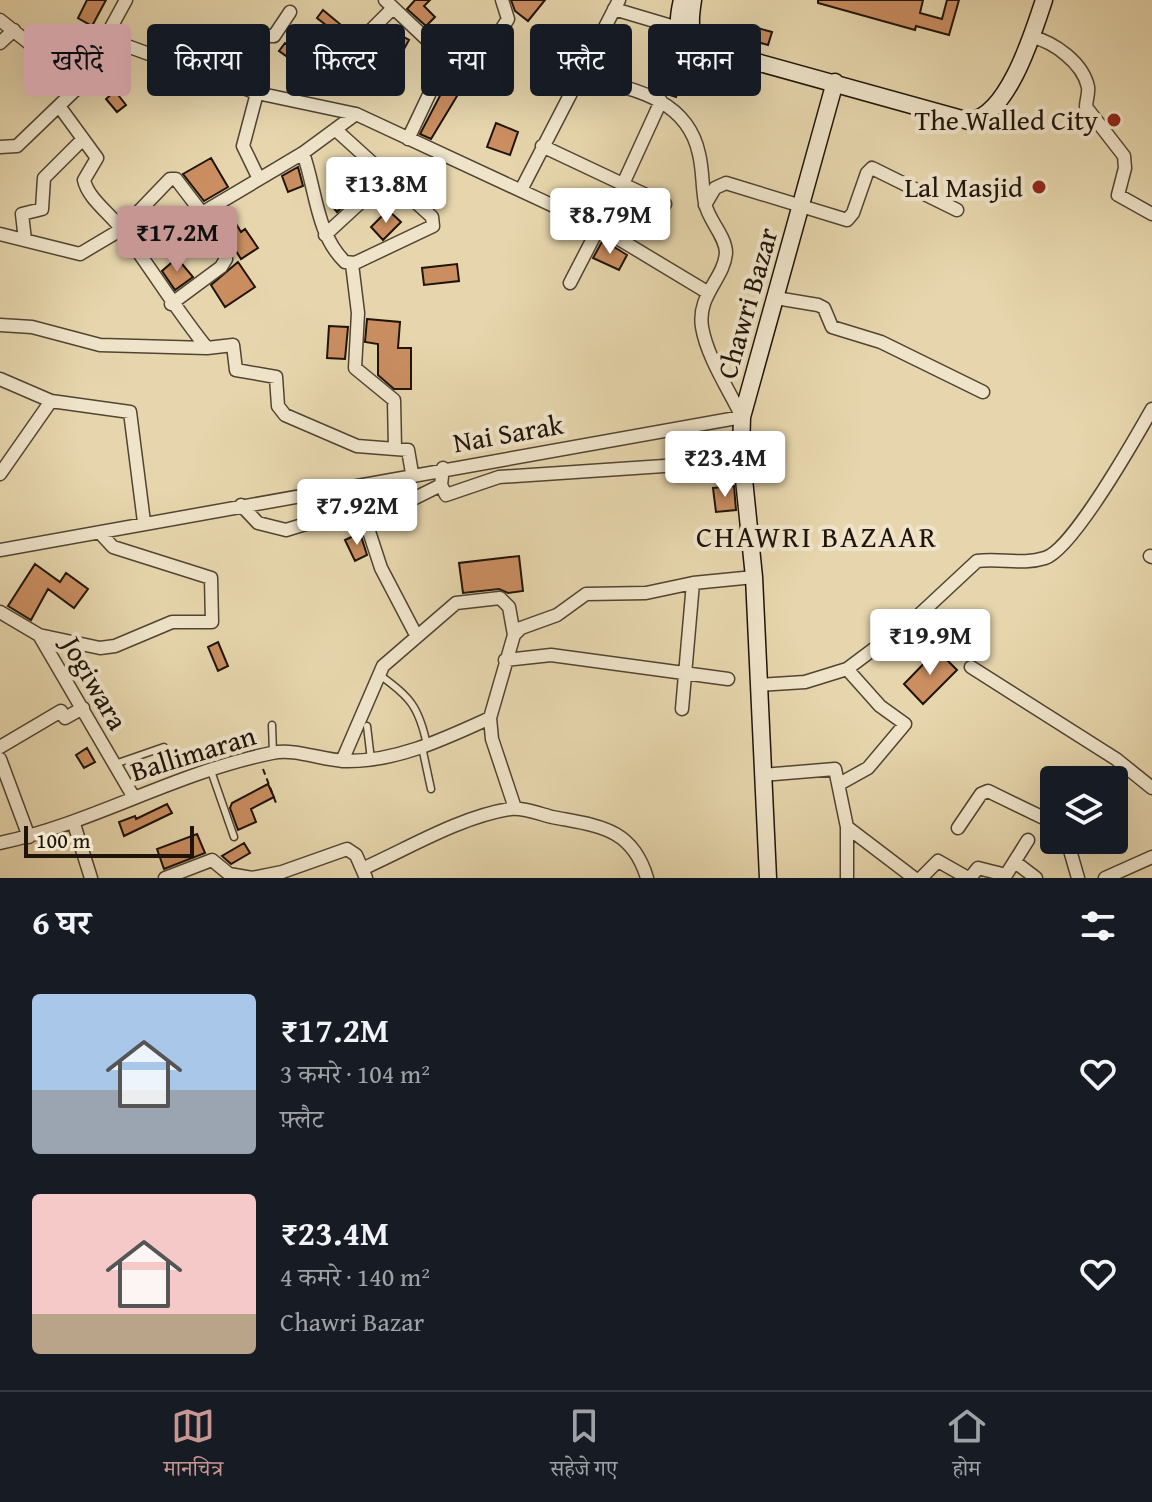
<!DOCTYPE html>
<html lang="hi">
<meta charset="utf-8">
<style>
body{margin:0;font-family:"Gentium Book Plus","Noto Serif Devanagari",serif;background:#242831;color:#f1f3f6;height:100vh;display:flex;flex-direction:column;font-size:30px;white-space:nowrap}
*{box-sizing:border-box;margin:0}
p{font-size:26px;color:#9ea1a6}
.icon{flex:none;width:44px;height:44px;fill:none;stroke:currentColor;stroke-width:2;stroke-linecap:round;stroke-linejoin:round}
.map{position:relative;height:878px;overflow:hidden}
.drawer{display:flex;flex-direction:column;background:#171b24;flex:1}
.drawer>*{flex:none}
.top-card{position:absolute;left:24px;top:24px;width:1104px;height:72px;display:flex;gap:16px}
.buttons{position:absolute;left:1040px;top:766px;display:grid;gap:16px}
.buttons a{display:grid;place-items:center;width:88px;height:88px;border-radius:8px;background:#171b24;box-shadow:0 8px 32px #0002;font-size:40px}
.scale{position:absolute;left:24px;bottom:20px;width:170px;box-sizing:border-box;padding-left:8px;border:4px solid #1f1409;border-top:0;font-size:22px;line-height:28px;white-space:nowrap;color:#1f1409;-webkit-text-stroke:6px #efe4ca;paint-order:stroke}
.price{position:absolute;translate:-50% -68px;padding:0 18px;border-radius:8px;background:#fff;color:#222;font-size:26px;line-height:52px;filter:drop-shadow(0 2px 4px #0008)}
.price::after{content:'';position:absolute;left:50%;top:48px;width:24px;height:18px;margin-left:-12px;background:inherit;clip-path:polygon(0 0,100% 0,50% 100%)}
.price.active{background:#c59692;color:#111}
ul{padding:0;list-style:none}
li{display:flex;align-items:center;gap:24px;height:200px;padding:0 32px}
li span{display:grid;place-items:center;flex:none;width:224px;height:160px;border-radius:8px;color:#555}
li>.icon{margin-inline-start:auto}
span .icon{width:96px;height:96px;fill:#fffc;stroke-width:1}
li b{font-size:34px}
h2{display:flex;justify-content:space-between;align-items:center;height:96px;padding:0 32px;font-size:34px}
.chip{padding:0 28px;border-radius:8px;background:#171b24;box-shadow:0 8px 32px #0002;font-size:28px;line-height:72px}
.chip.active{background:#c59692;color:#111}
.tabs{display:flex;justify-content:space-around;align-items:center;height:112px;border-top:2px solid #363941;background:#171b24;font-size:22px;color:#9ea1a6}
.tabs a{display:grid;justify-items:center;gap:4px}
.tabs .active{color:#c59692}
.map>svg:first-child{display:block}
.building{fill:#ca8e61;stroke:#1f1409;stroke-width:2}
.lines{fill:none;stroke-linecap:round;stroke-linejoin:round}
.lane-casing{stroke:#514432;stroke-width:9}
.street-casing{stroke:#514432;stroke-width:15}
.secondary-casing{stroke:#1f1409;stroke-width:19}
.path{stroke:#1f1409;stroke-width:2;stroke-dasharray:6 4;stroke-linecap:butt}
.lane{stroke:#efe4ca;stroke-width:6}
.street{stroke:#efe4ca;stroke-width:12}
.secondary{stroke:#efe4ca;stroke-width:16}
.poi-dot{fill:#8f2418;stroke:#efe4ca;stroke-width:3}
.labels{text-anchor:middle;stroke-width:8;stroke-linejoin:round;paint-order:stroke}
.poi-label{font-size:28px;fill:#1f1409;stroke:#efe4ca;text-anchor:end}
.street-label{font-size:28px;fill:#1f1409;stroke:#efe4ca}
.neighbourhood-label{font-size:30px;letter-spacing:2px;fill:#1f1409;stroke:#efe4ca}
</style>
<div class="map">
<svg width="1152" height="878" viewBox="0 0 1152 878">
<rect width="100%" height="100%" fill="#e7d6ad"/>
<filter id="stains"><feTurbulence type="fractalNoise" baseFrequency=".0025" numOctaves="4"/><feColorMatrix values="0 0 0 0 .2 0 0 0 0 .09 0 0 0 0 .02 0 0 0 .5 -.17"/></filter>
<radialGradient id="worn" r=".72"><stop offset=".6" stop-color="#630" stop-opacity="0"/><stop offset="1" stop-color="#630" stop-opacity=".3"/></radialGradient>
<path class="building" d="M 87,0 L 106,0 L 92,26 L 78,18 Z
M 415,0 L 430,0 L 424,6 L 435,17 L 426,26 L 407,9 Z
M 511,0 L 545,0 L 528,21 L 515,11 Z
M 818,0 L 923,0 L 920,13 L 942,19 L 947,0 L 959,0 L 949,35 L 916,26 L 915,30 L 818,3 Z
M 323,10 L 346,29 L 340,36 L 317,18 Z
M 386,27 L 409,40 L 391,73 L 387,71 L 373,91 L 350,76 L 356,66 L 361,69 Z
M 754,27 L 772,32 L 768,45 L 750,40 Z
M 285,43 L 305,56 L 299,65 L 279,51 Z
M 81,45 L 97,57 L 84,69 L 71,59 Z
M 663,50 L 675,50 L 689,58 L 676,97 L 661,92 L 664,83 L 654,80 Z
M 456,65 L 471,73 L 431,139 L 420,134 Z
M 115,91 L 126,105 L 117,112 L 106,99 Z
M 496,123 L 518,132 L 510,155 L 487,147 Z
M 211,158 L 228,187 L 204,201 L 183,174 Z
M 355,159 L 373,178 L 337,212 L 331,205 L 352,188 L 339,173 Z
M 298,167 L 303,186 L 288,192 L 282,176 Z
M 227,209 L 241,232 L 245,229 L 258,248 L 241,259 L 214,216 Z
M 388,210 L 401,222 L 383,240 L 371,227 Z
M 603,240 L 627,255 L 619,270 L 593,258 Z
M 177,258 L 193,277 L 175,290 L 162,271 Z
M 238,262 L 255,287 L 225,307 L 211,285 Z
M 457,264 L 459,281 L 424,285 L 422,268 Z
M 367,319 L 400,322 L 398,348 L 411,348 L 411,389 L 394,389 L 378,375 L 378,344 L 365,342 Z
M 329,326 L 348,327 L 345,359 L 327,358 Z
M 734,486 L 736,510 L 716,512 L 713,488 Z
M 360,533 L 367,555 L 355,561 L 345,540 Z
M 519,556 L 523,591 L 508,593 L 499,589 L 463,593 L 459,563 Z
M 35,564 L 60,582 L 66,573 L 88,589 L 74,608 L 48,589 L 31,620 L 8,606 Z
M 218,642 L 228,666 L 218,671 L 208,647 Z
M 937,650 L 957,670 L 923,704 L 904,684 Z
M 87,748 L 95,762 L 84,768 L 76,755 Z
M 268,784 L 274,797 L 251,809 L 256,822 L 238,830 L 230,808 L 232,803 Z
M 167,804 L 172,813 L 124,836 L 119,822 L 135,816 L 136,819 Z
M 197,834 L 205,853 L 164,869 L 157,849 Z
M 244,843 L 250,853 L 231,864 L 222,856 Z"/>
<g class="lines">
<defs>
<path id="lane" d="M 378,674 C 410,696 419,707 427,745
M 272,725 L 273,753
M 367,726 L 371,760
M 422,747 L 431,789
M 115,764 L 164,747
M 211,771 L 234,837"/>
<path id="street" d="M 126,0 L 108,33 L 116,42 L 257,93 L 356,114 L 599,227 L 707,292
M 385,0 L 440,52 L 445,61 L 408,139
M 614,9 L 678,28
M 0,20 L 79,83
M 1032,37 C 1054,42 1083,63 1088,87 C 1089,93 1086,101 1086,107 L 1124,156 L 1125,168 L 1118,195 L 1152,214
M 362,39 L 393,8
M 0,43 L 14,30
M 492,44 L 508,19 L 502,0
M 218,80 L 237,50 L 247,52 L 261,36 L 274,36 L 290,12
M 257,93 L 243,146 L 258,177
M 59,106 L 97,158 L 84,180 C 88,199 111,214 122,230 C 152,269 176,310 207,348 L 233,345 L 236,370 L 276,377 L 278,406 L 285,415 L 357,446 L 408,450 L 412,473
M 542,146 L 665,204
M 0,147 L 17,146 L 122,45
M 303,153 C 316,189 316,234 345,262 L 355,263 L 433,226 L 432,217 L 336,130
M 623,184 L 661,101
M 521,190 L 619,0
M 705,205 L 715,188 L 726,183 L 847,220 L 853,213 L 867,173 L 872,168 L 957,210
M 202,213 L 303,153 L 356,114
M 0,234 L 80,254 L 122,229 L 170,179 L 176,179 L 202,213 L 226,259 L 221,267 L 171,304
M 325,235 L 388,177
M 25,240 L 22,214 L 42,209 L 44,178 L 83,139
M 352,264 L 358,313 L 355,368 L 394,400 L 395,449
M 570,283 L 599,227
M 776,298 L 818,305 L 824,308 L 832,327 L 881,342 L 983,392
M 0,325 L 32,327 L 100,345 L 207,348
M 0,379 L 51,401 L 130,412 L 144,522
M 0,474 L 51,401
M 441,485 L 446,495 L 499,477 L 664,466 L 741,451
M 241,505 L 258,523 L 286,530 L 361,507 L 387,512 L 441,485 L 443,468
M 361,507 L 381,568 L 416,635
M 0,550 L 742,417 C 729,390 707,357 702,327 C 697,295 724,279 726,253 C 726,236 708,220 705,203 C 702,187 703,170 699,154 C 687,96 628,88 579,76
M 1150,556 L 1152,557
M 0,612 L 39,635 L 133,796
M 39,635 L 100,648 L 115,646 L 172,622 L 212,622 L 211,578 L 113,547 L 100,533
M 505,660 L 551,655 L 728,679
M 971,667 L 1116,759 L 1152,788
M 759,685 L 805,682 L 847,669 L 919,615 L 977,561 C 1000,558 1023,565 1045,558 C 1072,550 1135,439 1152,409
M 682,709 L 693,583
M 490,718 L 492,739 L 515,808
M 0,747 L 61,711 L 65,718 L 83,708
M 0,759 L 29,837
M 342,761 L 383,666 L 456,603 L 500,598 L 509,607 L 514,635
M 762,775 L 835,769 L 847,827 L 847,878
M 841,783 L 868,768 L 905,724 L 880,706 L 847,669
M 74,824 L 91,878
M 847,827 L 914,878
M 958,828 L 981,794 L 988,791 L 1054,823
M 1067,840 L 1078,878
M 0,843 C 96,822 174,773 272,753 C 295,748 321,760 345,761 C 396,762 444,739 490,718 L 514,635 L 521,628 L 557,615 L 586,594 L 646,593 L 693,583 L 754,577
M 1015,862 L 1036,878
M 362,869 C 409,848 460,817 510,809 C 522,807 540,814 552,817 C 598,826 632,827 647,878
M 165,878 L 212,860 L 229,874 L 252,878 L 282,872 L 347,849 L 356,855 L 366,878
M 921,878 L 938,861 L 968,878
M 970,878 L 978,868 L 1006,875 L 1028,840
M 1105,878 L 1152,857"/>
<path id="secondary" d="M 682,0 C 676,25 676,40 701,52
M 693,0 C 690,20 687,36 706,48 L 969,121 C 1008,116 1033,33 1044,0
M 768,878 L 754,577 L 741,450 L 742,417 L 835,82"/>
</defs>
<use href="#lane" class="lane-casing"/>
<use href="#street" class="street-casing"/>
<use href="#secondary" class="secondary-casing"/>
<path class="path" d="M 263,769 L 276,803"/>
<use href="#lane" class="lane"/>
<use href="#street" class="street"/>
<use href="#secondary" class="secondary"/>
</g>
<g class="poi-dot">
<circle cx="1114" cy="120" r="8"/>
<circle cx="1039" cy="187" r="8"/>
</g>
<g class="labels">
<g class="poi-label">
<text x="1098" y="130">The Walled City</text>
<text x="1023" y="197">Lal Masjid</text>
</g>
<g class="street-label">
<text transform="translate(747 303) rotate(-74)" y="10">Chawri Bazar</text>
<text transform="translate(508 433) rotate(-10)" y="10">Nai Sarak</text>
<text transform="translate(95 683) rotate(60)" y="10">Jogiwara</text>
<text transform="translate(193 753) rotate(-17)" y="10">Ballimaran</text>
</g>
<g class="neighbourhood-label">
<text x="817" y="547">CHAWRI BAZAAR</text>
</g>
</g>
<rect width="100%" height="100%" filter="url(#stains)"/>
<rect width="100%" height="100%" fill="url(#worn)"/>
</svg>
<div class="buttons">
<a><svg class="icon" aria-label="layers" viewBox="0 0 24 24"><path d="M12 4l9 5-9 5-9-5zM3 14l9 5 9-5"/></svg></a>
</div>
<div class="scale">100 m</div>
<b class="price" style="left:386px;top:225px">₹13.8M</b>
<b class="price" style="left:610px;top:256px">₹8.79M</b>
<b class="price active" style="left:177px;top:274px">₹17.2M</b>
<b class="price" style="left:725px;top:499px">₹23.4M</b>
<b class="price" style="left:357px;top:547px">₹7.92M</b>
<b class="price" style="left:930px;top:677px">₹19.9M</b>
<div class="top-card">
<a class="chip active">खरीदें</a>
<a class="chip">किराया</a>
<a class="chip">फ़िल्टर</a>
<a class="chip">नया</a>
<a class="chip">फ़्लैट</a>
<a class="chip">मकान</a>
</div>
</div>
<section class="drawer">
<h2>6 घर<svg class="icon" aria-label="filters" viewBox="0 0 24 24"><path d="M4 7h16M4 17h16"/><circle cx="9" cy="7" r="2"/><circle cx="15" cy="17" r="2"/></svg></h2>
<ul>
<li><span style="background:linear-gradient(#a9c7e8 60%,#9aa5b1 0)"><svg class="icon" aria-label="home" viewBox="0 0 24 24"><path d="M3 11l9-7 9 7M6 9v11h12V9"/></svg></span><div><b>₹17.2M</b><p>3 कमरे · 104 m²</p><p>फ़्लैट</p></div><svg class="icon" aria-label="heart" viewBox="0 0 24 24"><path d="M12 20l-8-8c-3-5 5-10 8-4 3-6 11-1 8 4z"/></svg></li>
<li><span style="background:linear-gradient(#f6c9c9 75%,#b9a48a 0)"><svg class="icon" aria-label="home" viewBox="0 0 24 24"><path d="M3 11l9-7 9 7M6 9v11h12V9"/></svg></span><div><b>₹23.4M</b><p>4 कमरे · 140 m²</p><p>Chawri Bazar</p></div><svg class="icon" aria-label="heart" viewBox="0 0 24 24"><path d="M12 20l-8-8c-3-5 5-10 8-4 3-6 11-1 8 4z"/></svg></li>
</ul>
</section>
<nav class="tabs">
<a class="active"><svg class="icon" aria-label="map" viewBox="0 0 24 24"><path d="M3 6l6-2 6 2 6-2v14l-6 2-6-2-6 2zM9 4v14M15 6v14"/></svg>मानचित्र</a>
<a><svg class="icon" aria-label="saved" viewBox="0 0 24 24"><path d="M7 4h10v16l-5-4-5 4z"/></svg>सहेजे गए</a>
<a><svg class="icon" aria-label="home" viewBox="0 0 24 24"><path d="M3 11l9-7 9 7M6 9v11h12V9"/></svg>होम</a>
</nav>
